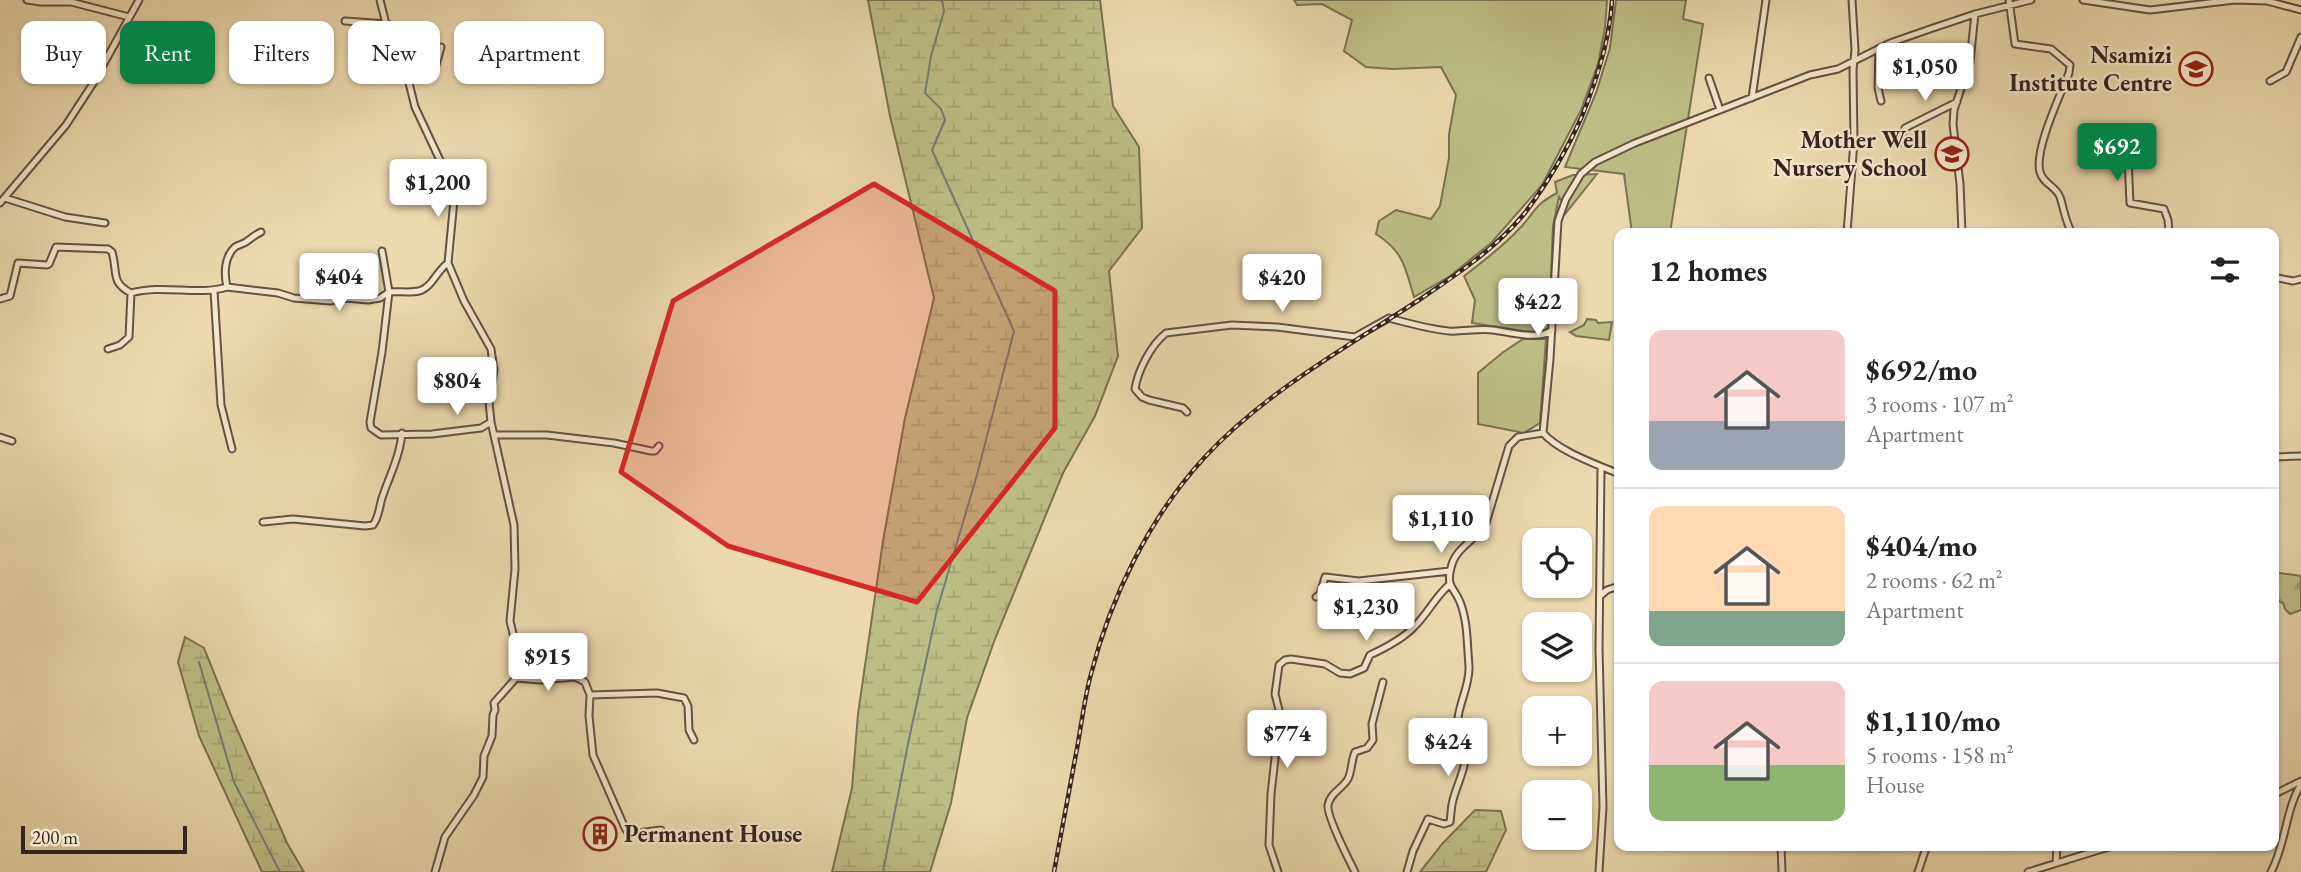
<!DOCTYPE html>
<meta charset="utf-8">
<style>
body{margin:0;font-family:"EB Garamond",serif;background:#f6f6f6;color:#222;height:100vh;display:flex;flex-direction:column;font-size:26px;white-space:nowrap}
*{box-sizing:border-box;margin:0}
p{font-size:23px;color:#767676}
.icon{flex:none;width:38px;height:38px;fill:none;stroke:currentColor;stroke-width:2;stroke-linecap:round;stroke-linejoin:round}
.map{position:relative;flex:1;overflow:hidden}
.sheet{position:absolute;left:1614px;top:228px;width:665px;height:623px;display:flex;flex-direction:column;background:#fff;border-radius:14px;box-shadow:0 2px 5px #0004}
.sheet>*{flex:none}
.guide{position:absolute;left:21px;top:21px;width:665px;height:63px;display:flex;gap:14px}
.tools{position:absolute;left:1522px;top:528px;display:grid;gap:14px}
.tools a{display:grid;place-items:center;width:70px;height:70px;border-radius:14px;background:#fff;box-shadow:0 2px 5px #0004;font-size:35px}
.scale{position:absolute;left:21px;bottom:18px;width:166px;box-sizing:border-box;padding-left:7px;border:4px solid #35251f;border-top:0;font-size:19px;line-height:24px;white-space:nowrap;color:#35251f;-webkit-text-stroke:5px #f3e6cb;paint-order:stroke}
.price{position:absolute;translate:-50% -60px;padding:0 16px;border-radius:7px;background:#fff;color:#222;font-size:23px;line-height:46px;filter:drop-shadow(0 2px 4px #0008)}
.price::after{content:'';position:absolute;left:50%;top:42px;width:21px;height:16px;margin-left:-10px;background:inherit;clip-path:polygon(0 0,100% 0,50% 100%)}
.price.active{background:#0b8043;color:#fff}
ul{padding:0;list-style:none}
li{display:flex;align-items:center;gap:21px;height:175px;padding:0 35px}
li+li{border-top:2px solid #e0e0e0}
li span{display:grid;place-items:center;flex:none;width:196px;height:140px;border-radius:14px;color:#555}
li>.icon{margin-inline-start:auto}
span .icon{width:84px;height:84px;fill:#fffc;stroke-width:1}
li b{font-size:30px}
h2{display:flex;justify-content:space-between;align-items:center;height:84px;padding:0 35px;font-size:30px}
.chip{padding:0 24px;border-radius:14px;background:#fff;box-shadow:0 2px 5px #0004;font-size:24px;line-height:63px}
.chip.active{background:#0b8043;color:#fff}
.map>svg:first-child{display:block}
.grass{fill:#bdbe87;stroke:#797253;stroke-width:2}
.forest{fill:url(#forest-firs);stroke:#797253;stroke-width:2}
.wetland{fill:url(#wetland-marsh);stroke:#797253;stroke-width:2}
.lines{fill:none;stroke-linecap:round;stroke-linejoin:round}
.stream{stroke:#717e75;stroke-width:2}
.minor-casing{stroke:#635243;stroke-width:9}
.minor{stroke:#f3e6cb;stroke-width:5}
.rail-casing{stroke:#35251f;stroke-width:4.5}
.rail{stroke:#f3e6cb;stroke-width:2;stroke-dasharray:5;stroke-linecap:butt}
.marked{fill:#d62828;fill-opacity:0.2;stroke:#d62828;stroke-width:5;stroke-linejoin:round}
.labels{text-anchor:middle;stroke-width:5;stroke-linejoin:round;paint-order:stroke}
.poi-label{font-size:24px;font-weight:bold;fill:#35251f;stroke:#f3e6cb;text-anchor:end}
</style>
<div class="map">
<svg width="2301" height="872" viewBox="0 0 2301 872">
<defs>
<pattern id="forest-firs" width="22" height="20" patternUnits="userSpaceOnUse" patternTransform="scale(1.75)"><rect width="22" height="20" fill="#bdbe87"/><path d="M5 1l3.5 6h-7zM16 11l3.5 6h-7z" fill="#a3a374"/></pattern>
<pattern id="wetland-marsh" width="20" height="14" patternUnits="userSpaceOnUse" patternTransform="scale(1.75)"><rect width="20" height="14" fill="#bdbe87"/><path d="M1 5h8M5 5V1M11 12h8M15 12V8" fill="none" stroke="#a3a374"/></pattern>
</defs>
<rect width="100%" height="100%" fill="#ecd9af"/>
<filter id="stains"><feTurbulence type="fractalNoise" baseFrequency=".00286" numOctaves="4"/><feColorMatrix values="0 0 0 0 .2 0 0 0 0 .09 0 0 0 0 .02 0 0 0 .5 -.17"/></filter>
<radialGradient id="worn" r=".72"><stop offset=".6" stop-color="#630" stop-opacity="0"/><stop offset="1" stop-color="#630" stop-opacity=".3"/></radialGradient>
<path class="grass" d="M 1294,0 L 1607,0 L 1605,28 L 1598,64 L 1581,110 L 1542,185 L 1492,242 L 1450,276 L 1414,297 C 1405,267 1404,252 1376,234 L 1379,221 L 1396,210 L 1431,219 L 1440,206 L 1449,158 L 1449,134 L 1456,95 L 1441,67 L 1392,69 L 1366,67 L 1344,51 L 1352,20 L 1322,4 L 1297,5 Z
M 1616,0 L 1686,0 L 1683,19 L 1703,24 L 1670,233 L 1632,233 L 1624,174 L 1565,167 L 1596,93 L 1610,48 Z
M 1597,174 L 1565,214 L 1562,202 L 1559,197 L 1553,226 L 1550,301 L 1552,327 L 1538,333 L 1472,323 L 1475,300 L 1464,276 C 1484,261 1503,246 1520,228 C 1536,211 1534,205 1557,193 L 1555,182 L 1573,175 Z
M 1587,319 L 1596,320 L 1598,323 L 1612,322 L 1609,340 L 1576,336 L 1570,332 L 1584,325 Z
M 1523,339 L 1546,339 L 1540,423 L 1524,433 L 1478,424 L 1478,373 L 1502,353 Z"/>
<path class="forest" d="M 2273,572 L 2301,576 L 2301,610 L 2290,614 L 2285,609 L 2283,603 L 2273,599 Z"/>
<path class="wetland" d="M 868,0 L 1100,0 L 1113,106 L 1139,147 L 1142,228 L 1109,271 L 1118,356 L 1095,416 L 1063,473 L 995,639 L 967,718 L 951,803 L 930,872 L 832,872 L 852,788 L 858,714 L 883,541 L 905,418 L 934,298 L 890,116 Z
M 185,637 L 204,648 L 233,720 L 287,843 L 304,872 L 262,872 L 199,736 L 178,662 Z
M 1475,810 L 1501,811 L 1506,830 L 1486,872 L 1420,872 L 1443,843 Z"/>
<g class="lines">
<path class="stream" d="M 199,662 L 234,782 L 280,872
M 883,872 L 909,739 L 937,610 L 977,475 L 1014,331 L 932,150 L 945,120 L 941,109 L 925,93 L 931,56 L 944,11 L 942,0"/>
<defs>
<path id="minor" d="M 27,0 L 41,2 L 71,2 L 129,17
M 380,0 L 393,52 L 398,56 L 408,79 L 415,107 L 453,188 L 454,200 L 448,263 L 464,301 L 491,349 L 494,370 L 489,402 L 491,422 L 514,525 L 515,569 L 510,621 L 517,650 L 516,678 L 494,703 L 495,710 L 493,715 L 492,736 L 484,756 L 483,777 L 474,795 L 445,837 L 435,872
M 2009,0 L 2015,44 L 2051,49 L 2070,65 L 2069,73 C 2060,96 2034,150 2040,172 C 2043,184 2056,186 2060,197 C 2064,209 2065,221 2072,233
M 2083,0 L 2150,10 L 2235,0 L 2267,1 L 2301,10
M 345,21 L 388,24
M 1879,49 L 1878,88 L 1881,101
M 402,67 L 436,65 L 441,47
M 1709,78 L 1720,110
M 2270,81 L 2286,72 L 2301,37
M 1752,98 L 1766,0
M 1898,144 L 1905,128 L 1957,102
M 2124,154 L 2128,159 L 2130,203 L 2164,209 L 2168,220 L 2169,233
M 5,198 L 65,217 L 105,223
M 0,203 L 66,125 L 92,85 L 139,0
M 1847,233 L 1854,141 L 1853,70 L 1855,50 L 1852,0
M 1962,233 L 1960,184 L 1953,124 L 1954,110 L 1970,61 L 1975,14
M 448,263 C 437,270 432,288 419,291 C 410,293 399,291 389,292 L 382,352 L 370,422 L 371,428 L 381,435 L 432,434 L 481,428 L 491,422
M 2273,277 L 2293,281 L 2301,279
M 227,287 L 278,293 L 294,298 L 330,301 L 346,298 L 368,300 L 380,298 L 389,292 L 382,251
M 214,291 L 221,405 L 232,449
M 0,299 L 10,296 L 18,263 L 47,265 L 49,264 L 56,247 L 108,249 L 112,252 C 118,272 110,282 131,293 C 163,284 198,296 227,287 C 224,274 224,257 235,247 C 238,245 243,244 246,242 C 252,238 254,235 261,232
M 108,349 L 120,345 L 129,337 L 131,293
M 1187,412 L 1183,408 L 1149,400 L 1142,397 L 1135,389 C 1138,370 1151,345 1166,333 L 1232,325 L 1277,327 L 1355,337 L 1389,318 C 1408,323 1428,329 1449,331 C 1463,332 1478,328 1493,330 C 1509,332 1539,341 1552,330
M 494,435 L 547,435 L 614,443 L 651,451 L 655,451 L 659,446
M 0,437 L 12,441
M 2273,457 L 2301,456
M 1619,474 C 1596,464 1560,452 1543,433 L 1550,359 L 1558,221 L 1566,199 L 1581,174 L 1595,162 L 1635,143 L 1810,75 L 1838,69 L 1890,43 L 1930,29 L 1975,14 L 2031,0
M 263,522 L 293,519 L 365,526 L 373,525 C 379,517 379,508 382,498 C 389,477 400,456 402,433
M 1600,596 L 1607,590 L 1619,586
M 1316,597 L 1320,594 L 1325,577 L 1359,581 L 1450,571
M 516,678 L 540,680 L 575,677 L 585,682 L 590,695 L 589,716 L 593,755 L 625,828 L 629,834 L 661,830
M 590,695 L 657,693 L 684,698 L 688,706 L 689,730 L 694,740
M 2273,795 L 2301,781
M 1781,845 L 1782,872
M 2056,863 L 2057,845
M 1278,872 L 1269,845 L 1271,794 L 1277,740 L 1279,710 L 1275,694 L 1279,665 L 1285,660 L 1291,659 L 1325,664 L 1340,673 L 1350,674 L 1364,668 L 1370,655 C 1383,649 1403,638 1413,628 C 1427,615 1435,597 1449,585
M 1355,872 C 1349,860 1326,815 1328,805 C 1330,793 1342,789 1348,779 C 1352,771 1351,761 1355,752 L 1367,748 L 1373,740 L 1372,724 L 1383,682
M 1407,872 L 1413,851 L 1428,819 L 1444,824 L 1450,822 C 1451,815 1451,807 1453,800 C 1457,784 1465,771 1466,754 C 1467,740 1456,732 1458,718 C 1460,701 1470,684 1469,666 C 1467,645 1468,622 1460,602 C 1454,587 1446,587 1451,568 C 1455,547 1477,540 1486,523 L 1509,446 L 1518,437 L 1543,433
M 1599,872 L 1603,807 L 1599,649 L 1601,468
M 1918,872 L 1927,845
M 2028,872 L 2115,845
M 2271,872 C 2286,844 2285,811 2301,784"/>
</defs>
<use href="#minor" class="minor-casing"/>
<use href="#minor" class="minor"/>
<defs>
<path id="rail" d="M 1054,872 C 1062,829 1070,786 1078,743 C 1082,720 1085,696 1091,674 C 1111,596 1150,517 1204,458 C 1264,393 1345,348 1419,300 C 1456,275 1495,249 1524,214 C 1546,186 1568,148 1582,116 C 1597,79 1610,40 1612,0"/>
</defs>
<use href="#rail" class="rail-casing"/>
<use href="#rail" class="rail"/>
</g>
<path class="marked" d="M 874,184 L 1055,291 L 1055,428 L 917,602 L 728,546 L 621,472 L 673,301 Z"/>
<defs>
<symbol id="school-ring" viewBox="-11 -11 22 22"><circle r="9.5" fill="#f3e6cb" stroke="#8f2418" stroke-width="1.5"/><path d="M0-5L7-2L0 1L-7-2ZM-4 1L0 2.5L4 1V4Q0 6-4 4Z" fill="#8f2418"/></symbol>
<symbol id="building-ring" viewBox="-11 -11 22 22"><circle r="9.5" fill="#f3e6cb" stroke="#8f2418" stroke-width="1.5"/><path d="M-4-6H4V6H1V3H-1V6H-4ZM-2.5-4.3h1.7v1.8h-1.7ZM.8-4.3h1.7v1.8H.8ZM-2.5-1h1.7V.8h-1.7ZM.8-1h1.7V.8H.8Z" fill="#8f2418"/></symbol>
</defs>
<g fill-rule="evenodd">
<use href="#school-ring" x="2177" y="50" width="38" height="38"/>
<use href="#school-ring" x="1933" y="135" width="38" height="38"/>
<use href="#building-ring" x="581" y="815" width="38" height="38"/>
</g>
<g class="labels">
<g class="poi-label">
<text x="2172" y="63">Nsamizi<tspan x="2172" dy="28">Institute Centre</tspan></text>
<text x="1927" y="148">Mother Well<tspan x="1927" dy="28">Nursery School</tspan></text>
<text x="624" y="842" text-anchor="start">Permanent House</text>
</g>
</g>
<rect width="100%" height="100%" filter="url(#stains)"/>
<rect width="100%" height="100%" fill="url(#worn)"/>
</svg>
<div class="tools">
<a><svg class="icon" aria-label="locate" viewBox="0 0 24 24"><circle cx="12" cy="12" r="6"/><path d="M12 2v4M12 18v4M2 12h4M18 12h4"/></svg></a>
<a><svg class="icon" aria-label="layers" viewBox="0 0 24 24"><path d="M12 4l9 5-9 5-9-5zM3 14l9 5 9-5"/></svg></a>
<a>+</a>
<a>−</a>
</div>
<div class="scale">200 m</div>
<b class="price" style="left:1925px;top:103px">$1,050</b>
<b class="price active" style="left:2117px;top:183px">$692</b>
<b class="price" style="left:438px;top:219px">$1,200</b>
<b class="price" style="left:339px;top:313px">$404</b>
<b class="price" style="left:1282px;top:314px">$420</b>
<b class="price" style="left:1538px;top:338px">$422</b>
<b class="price" style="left:457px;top:417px">$804</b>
<b class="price" style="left:1441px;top:555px">$1,110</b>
<b class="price" style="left:1366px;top:643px">$1,230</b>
<b class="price" style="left:548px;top:693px">$915</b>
<b class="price" style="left:1287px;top:770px">$774</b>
<b class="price" style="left:1448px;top:778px">$424</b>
<div class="guide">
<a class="chip">Buy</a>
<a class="chip active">Rent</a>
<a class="chip">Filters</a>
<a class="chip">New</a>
<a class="chip">Apartment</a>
</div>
<section class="sheet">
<h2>12 homes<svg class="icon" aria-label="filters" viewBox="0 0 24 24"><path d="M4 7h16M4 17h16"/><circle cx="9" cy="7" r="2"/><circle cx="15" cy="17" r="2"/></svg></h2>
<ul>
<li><span style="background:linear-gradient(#f6c9c9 65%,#9aa5b1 0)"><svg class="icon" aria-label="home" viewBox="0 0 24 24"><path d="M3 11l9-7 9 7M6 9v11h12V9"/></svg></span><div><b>$692/mo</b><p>3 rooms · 107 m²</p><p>Apartment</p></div></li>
<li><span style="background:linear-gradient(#ffd9b3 75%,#7fa58c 0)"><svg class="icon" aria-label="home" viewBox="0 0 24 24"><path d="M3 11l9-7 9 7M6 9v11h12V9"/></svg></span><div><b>$404/mo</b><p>2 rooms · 62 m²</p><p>Apartment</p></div></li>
<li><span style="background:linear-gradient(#f6c9c9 60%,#8fb573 0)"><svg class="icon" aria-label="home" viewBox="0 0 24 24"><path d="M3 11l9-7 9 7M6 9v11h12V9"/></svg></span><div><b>$1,110/mo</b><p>5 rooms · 158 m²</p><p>House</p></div></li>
</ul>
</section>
</div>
